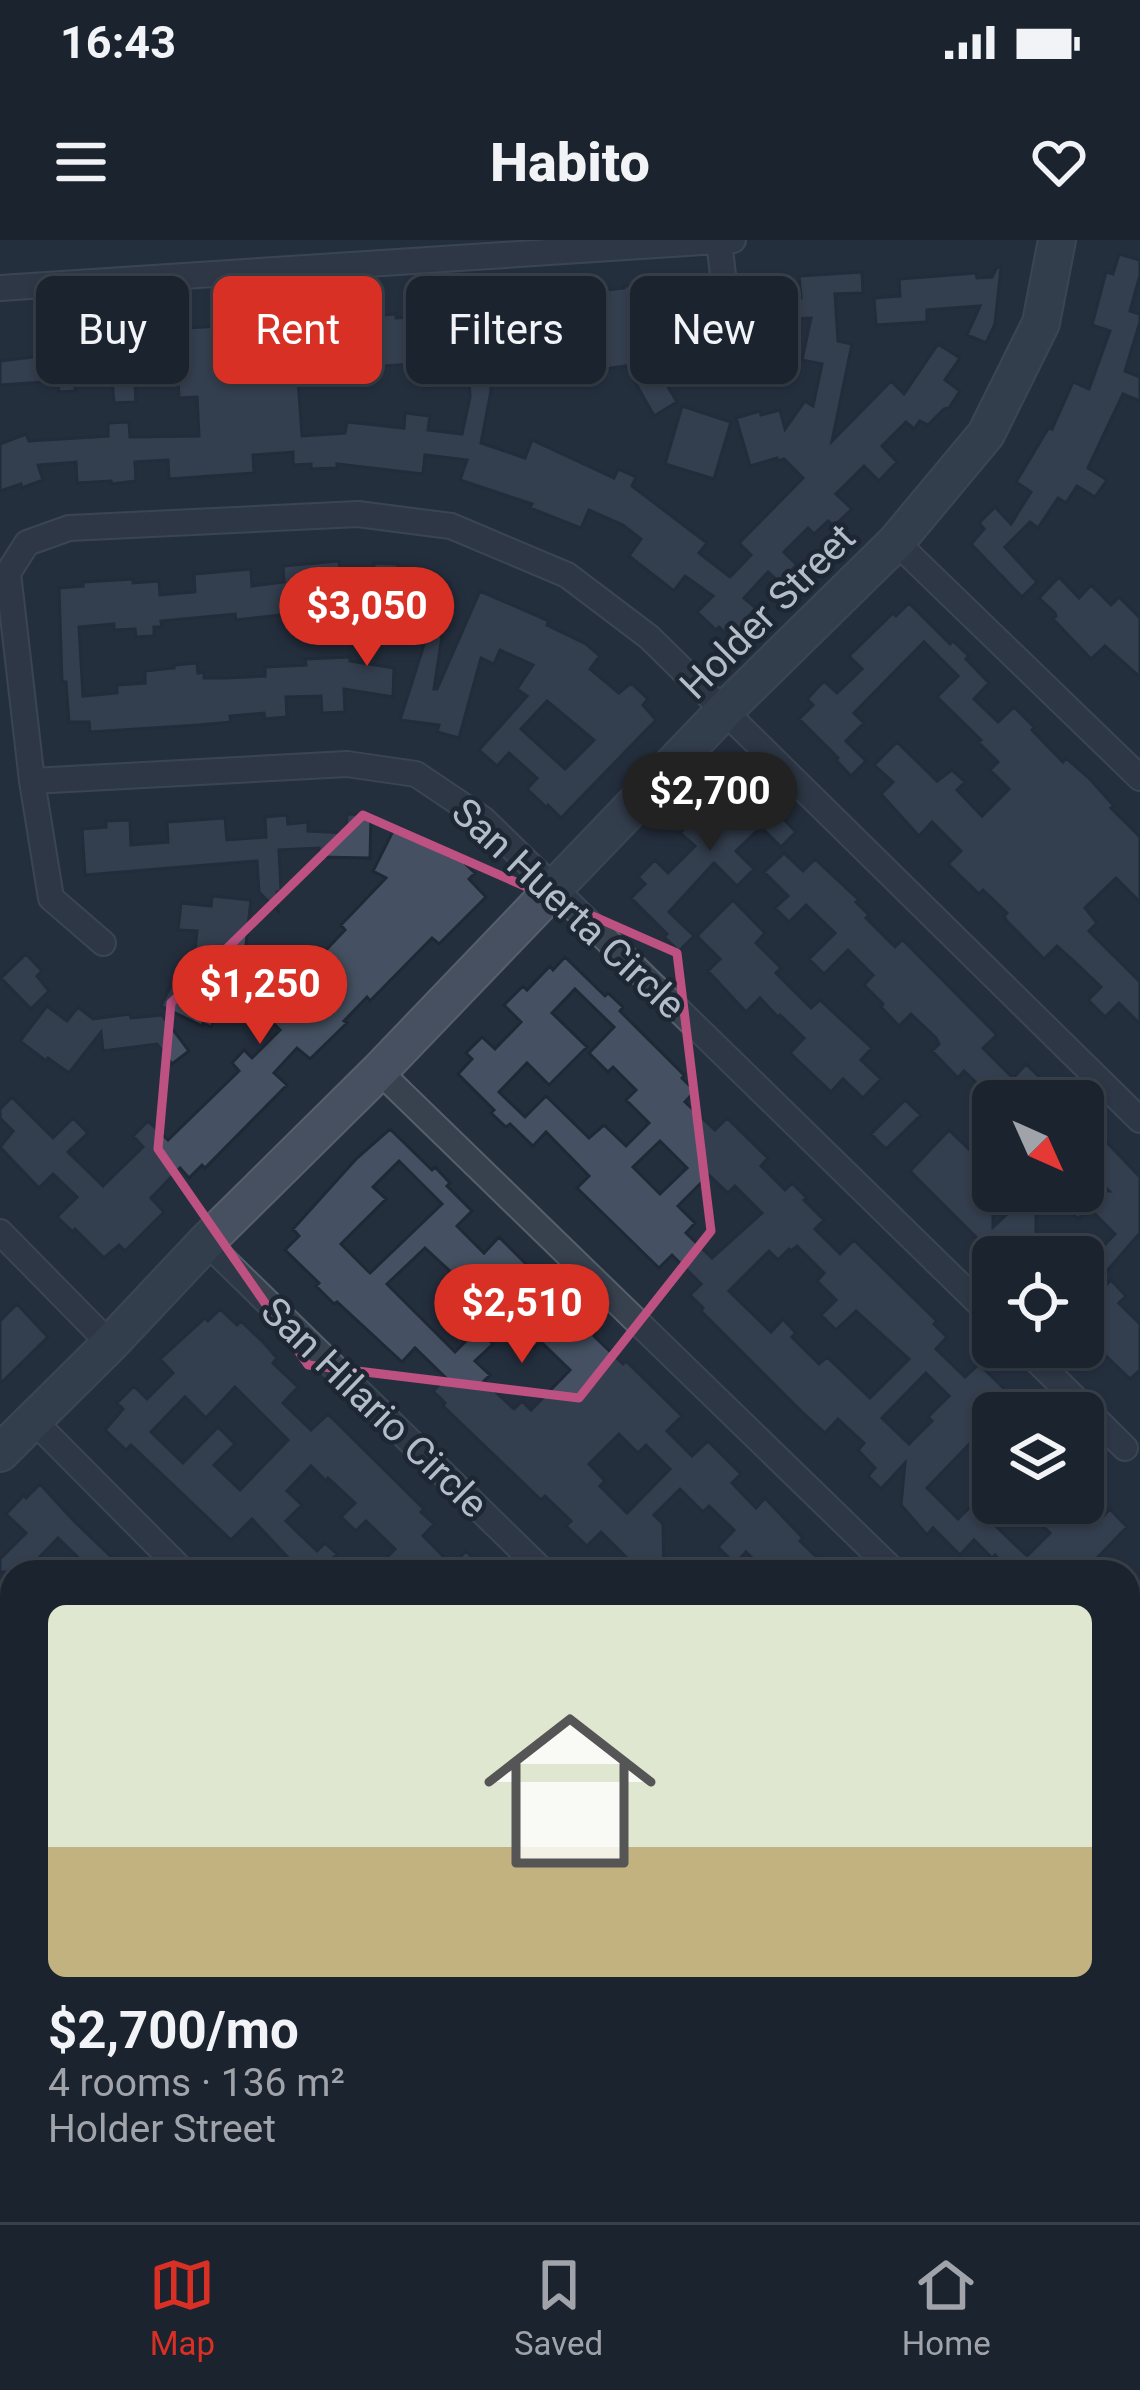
<!DOCTYPE html>
<meta charset="utf-8">
<style>
body{margin:0;font-family:Roboto,sans-serif;background:#282f3a;color:#f1f3f6;height:100vh;display:flex;flex-direction:column;font-size:45px;white-space:nowrap}
*{box-sizing:border-box;margin:0}
p{font-size:39px;color:#a0a4aa}
.icon{flex:none;width:66px;height:66px;fill:none;stroke:currentColor;stroke-width:2;stroke-linecap:round;stroke-linejoin:round}
.map{position:relative;flex:1;overflow:hidden}
.drawer{position:absolute;left:0px;top:1320px;width:1140px;height:663px;display:flex;flex-direction:column;background:#1b232e;border-radius:36px 36px 0 0;box-shadow:0 3px 9px #0004,0 0 0 3px #39404a}
.drawer>*{flex:none}
.top-card{position:absolute;left:36px;top:36px;width:1068px;height:108px;display:flex;gap:24px}
.needle{width:78px;rotate:135deg}
.tools{position:absolute;left:972px;top:840px;display:grid;gap:24px}
.tools a{display:grid;place-items:center;width:132px;height:132px;border-radius:18px;background:#1b232e;box-shadow:0 3px 9px #0004,0 0 0 3px #39404a;font-size:60px}
.price{position:absolute;translate:-50% -102px;padding:0 27px;border-radius:42px;background:#d93025;color:#fff;font-size:39px;line-height:78px;filter:drop-shadow(0 3px 6px #0008)}
.price::after{content:'';position:absolute;left:50%;top:72px;width:36px;height:27px;margin-left:-18px;background:inherit;clip-path:polygon(0 0,100% 0,50% 100%)}
.price.selected{background:#222;color:#fff}
ul{padding:0;list-style:none}
li{display:grid;align-content:center;gap:24px;height:636px;padding:0 48px}
li+li{border-top:3px solid #39404a}
li span{display:grid;place-items:center;height:372px;border-radius:18px;color:#555}
li>.icon{margin-inline-start:auto}
span .icon{width:216px;height:216px;fill:#fffc;stroke-width:1}
li b{font-size:51px}
.chip{padding:0 42px;border-radius:18px;background:#1b232e;box-shadow:0 3px 9px #0004,0 0 0 3px #39404a;font-size:42px;line-height:108px}
.chip.selected{background:#d93025;color:#fff}
.status{display:flex;justify-content:space-between;align-items:center;height:84px;padding:0 60px;background:#1b232e;direction:ltr}
.status svg{height:33px;fill:currentColor}
header{display:flex;justify-content:space-between;align-items:center;height:156px;padding:0 48px;background:#1b232e;font-size:54px;font-weight:800}
.tab-bar{display:flex;justify-content:space-around;align-items:center;height:168px;border-top:3px solid #39404a;background:#1b232e;font-size:33px;color:#a0a4aa}
.tab-bar a{display:grid;justify-items:center;gap:6px}
.tab-bar .selected{color:#d93025}
.map>svg:first-child{display:block}
.building{fill:#455162;stroke:#1f2835;stroke-width:3;fill-rule:evenodd}
.lines{fill:none;stroke-linecap:round;stroke-linejoin:round}
.lane-casing{stroke:#565f6c;stroke-width:16}
.street-casing{stroke:#565f6c;stroke-width:28}
.secondary-casing{stroke:#565f6c;stroke-width:40}
.primary-casing{stroke:#414a57;stroke-width:44}
.path{stroke:#44595c;stroke-width:4.5;stroke-dasharray:9 9;stroke-linecap:butt}
.lane{stroke:#38414e;stroke-width:12}
.street{stroke:#38414e;stroke-width:24}
.secondary{stroke:#465061;stroke-width:36}
.primary{stroke:#56606e;stroke-width:39}
.marked{fill:none;stroke:#bd5182;stroke-width:9;stroke-linejoin:round}
.labels{text-anchor:middle;stroke-width:9;stroke-linejoin:round;paint-order:stroke}
.street-label{font-size:39px;fill:#b4bcc9;stroke:#1d2633}
</style>
<div class="status"><b>16:43</b><svg viewBox="0 0 49 12"><path d="M0 12V9h3v3zM5 12V6h3v6zM10 12V3h3v9zM15 12V0h3v12zM26 1h20v11H26zM47 4h2v5h-2z"/></svg></div>
<header><svg class="icon" aria-label="menu" viewBox="0 0 24 24"><path d="M4 6h16M4 12h16M4 18h16"/></svg>Habito<svg class="icon" aria-label="heart" viewBox="0 0 24 24"><path d="M12 20l-8-8c-3-5 5-10 8-4 3-6 11-1 8 4z"/></svg></header>
<div class="map">
<svg width="1140" height="1982" viewBox="0 0 1140 1982">
<rect width="100%" height="100%" fill="#242f3e"/>
<path class="building" d="M 1119,14 L 1140,20 L 1140,35 L 1130,71 L 1140,74 L 1140,82 L 1125,131 L 1140,137 L 1140,161 L 1123,154 L 1088,228 L 1107,240 L 1095,257 L 1077,246 L 1066,263 L 1058,258 L 1038,288 L 1030,282 L 1005,307 L 1037,342 L 1022,357 L 971,304 L 984,289 L 979,283 L 995,267 L 1011,284 L 1031,252 L 1016,242 L 1049,187 L 1052,189 L 1073,142 L 1089,149 L 1110,91 L 1092,85 L 1106,32 L 1113,34 Z
M 997,27 L 1001,28 L 995,84 L 986,103 L 967,95 L 980,66 L 927,70 L 927,82 L 876,85 L 874,58 L 900,56 L 899,39 L 976,33 L 977,38 L 992,37 Z
M 862,32 L 863,53 L 835,54 L 838,101 L 852,104 L 832,201 L 891,141 L 904,154 L 938,104 L 960,118 L 945,140 L 960,151 L 949,168 L 944,169 L 928,185 L 920,181 L 914,189 L 906,182 L 882,206 L 897,222 L 879,241 L 864,226 L 836,254 L 852,269 L 834,286 L 828,281 L 814,294 L 808,288 L 784,312 L 797,325 L 779,342 L 768,332 L 744,358 L 756,368 L 749,376 L 751,378 L 732,399 L 719,387 L 716,390 L 697,372 L 713,356 L 685,336 L 674,351 L 629,316 L 641,299 L 623,285 L 589,270 L 581,288 L 578,287 L 530,268 L 532,264 L 460,240 L 467,220 L 425,215 L 423,234 L 337,224 L 337,228 L 311,229 L 311,224 L 293,225 L 293,212 L 253,215 L 254,233 L 169,239 L 168,220 L 135,222 L 136,241 L 111,244 L 111,241 L 77,243 L 76,222 L 38,225 L 43,240 L 22,248 L 21,244 L 0,251 L 0,204 L 26,194 L 29,201 L 108,196 L 108,183 L 129,182 L 130,197 L 199,196 L 197,157 L 179,158 L 178,139 L 135,143 L 136,162 L 114,163 L 111,128 L 76,131 L 75,151 L 59,152 L 58,141 L 0,145 L 0,121 L 49,115 L 48,97 L 112,93 L 112,102 L 131,102 L 132,112 L 168,109 L 166,89 L 221,86 L 222,101 L 258,98 L 256,82 L 284,80 L 285,100 L 343,95 L 342,78 L 396,74 L 396,78 L 432,76 L 432,71 L 457,69 L 458,73 L 517,64 L 519,86 L 551,83 L 577,80 L 576,61 L 607,58 L 606,50 L 624,48 L 624,46 L 668,45 L 670,62 L 675,61 L 677,86 L 645,89 L 675,141 L 667,145 L 677,162 L 654,176 L 626,126 L 590,131 L 591,140 L 530,143 L 528,121 L 490,124 L 491,151 L 481,203 L 525,218 L 532,200 L 614,238 L 618,229 L 636,237 L 632,246 L 707,303 L 699,313 L 730,337 L 751,315 L 739,303 L 803,238 L 784,219 L 778,221 L 777,218 L 750,226 L 736,178 L 760,171 L 761,175 L 780,170 L 785,189 L 805,161 L 813,166 L 822,124 L 802,120 L 811,78 L 792,79 L 791,59 L 801,58 L 799,36 ZM 354,120 L 355,128 L 468,120 L 470,157 L 462,194 L 428,190 L 430,176 L 405,173 L 404,188 L 347,182 L 345,193 L 302,196 L 297,125 Z
M 682,166 L 731,182 L 714,239 L 665,224 Z
M 339,321 L 341,343 L 373,344 L 374,323 L 398,324 L 398,331 L 434,337 L 434,341 L 450,343 L 434,449 L 437,449 L 480,351 L 549,381 L 547,385 L 586,404 L 600,416 L 590,429 L 619,453 L 631,443 L 648,459 L 643,465 L 656,480 L 561,578 L 548,565 L 546,567 L 527,549 L 537,538 L 509,513 L 497,526 L 479,510 L 527,456 L 517,449 L 533,425 L 500,410 L 494,424 L 481,418 L 459,498 L 437,492 L 439,485 L 400,480 L 435,370 L 397,364 L 394,388 L 358,387 L 359,373 L 318,376 L 317,371 L 236,380 L 235,374 L 161,381 L 162,387 L 154,387 L 154,396 L 136,397 L 135,389 L 114,390 L 114,384 L 79,387 L 83,456 L 117,453 L 117,445 L 145,443 L 145,431 L 174,428 L 174,425 L 197,423 L 198,433 L 204,432 L 204,438 L 226,438 L 265,436 L 265,427 L 306,425 L 305,419 L 350,417 L 350,421 L 394,428 L 393,457 L 344,449 L 345,472 L 322,473 L 321,456 L 286,457 L 287,477 L 265,479 L 264,473 L 230,476 L 231,482 L 199,485 L 90,492 L 89,482 L 69,482 L 66,442 L 62,442 L 59,348 L 83,346 L 83,342 L 133,339 L 133,343 L 159,341 L 160,355 L 195,352 L 194,334 L 251,329 L 252,346 L 284,342 L 283,326 ZM 547,461 L 594,500 L 565,529 L 521,489 Z
M 1059,337 L 1079,358 L 1091,345 L 1111,365 L 1119,357 L 1140,378 L 1140,437 L 1105,406 L 1091,419 L 1053,379 L 1056,376 L 1055,373 L 1039,358 Z
M 909,363 L 950,404 L 953,401 L 969,416 L 966,419 L 989,443 L 974,459 L 998,482 L 1014,467 L 1034,487 L 1032,490 L 1063,522 L 1066,518 L 1089,538 L 1114,566 L 1111,568 L 1140,597 L 1140,662 L 1116,638 L 1085,668 L 1097,683 L 1089,691 L 1140,742 L 1140,784 L 1119,763 L 1105,777 L 1088,760 L 1101,747 L 1076,723 L 1057,706 L 1044,719 L 1006,680 L 1004,676 L 1007,673 L 983,650 L 979,654 L 948,624 L 961,611 L 932,582 L 919,596 L 881,554 L 893,542 L 874,525 L 897,502 L 937,541 L 952,530 L 965,542 L 957,550 L 982,576 L 1009,549 L 990,530 L 998,522 L 978,502 L 981,500 L 937,457 L 958,436 L 924,402 L 854,473 L 864,483 L 846,501 L 866,521 L 851,536 L 836,520 L 838,518 L 799,479 L 813,465 L 807,459 L 824,441 L 837,453 L 862,429 L 849,416 L 893,373 L 896,376 Z
M 748,542 L 796,592 L 781,607 L 761,587 L 736,611 L 754,629 L 737,646 L 714,623 L 669,672 L 694,696 L 679,711 L 664,697 L 667,694 L 631,658 L 645,644 L 638,637 L 655,620 L 668,633 L 695,606 L 680,593 L 723,551 L 726,555 L 738,543 L 743,547 Z
M 347,574 L 371,575 L 370,618 L 319,617 L 319,608 L 279,610 L 281,651 L 277,652 L 278,671 L 259,652 L 257,621 L 85,635 L 82,589 L 106,587 L 106,581 L 130,580 L 131,605 L 168,602 L 167,582 L 225,578 L 227,600 L 266,597 L 265,577 L 287,575 L 288,584 L 308,582 L 308,591 L 346,593 Z
M 396,585 L 416,594 L 417,600 L 449,616 L 452,614 L 458,617 L 475,633 L 469,639 L 486,657 L 439,704 L 432,698 L 370,761 L 367,757 L 344,781 L 347,783 L 310,819 L 297,808 L 274,833 L 287,845 L 205,928 L 202,925 L 189,938 L 180,928 L 151,958 L 164,972 L 125,1011 L 119,1005 L 104,1018 L 75,989 L 73,992 L 57,977 L 77,957 L 53,934 L 39,948 L 0,907 L 13,891 L 0,878 L 0,869 L 12,857 L 53,898 L 73,878 L 88,893 L 68,912 L 103,946 L 143,907 L 133,896 L 148,881 L 168,900 L 239,831 L 232,823 L 244,810 L 252,818 L 280,790 L 265,775 L 281,759 L 287,764 L 313,738 L 306,731 L 345,690 L 341,685 L 386,638 L 373,631 Z
M 784,613 L 803,631 L 815,619 L 859,660 L 856,662 L 869,675 L 866,678 L 895,707 L 902,700 L 905,702 L 997,795 L 983,808 L 1013,838 L 1026,824 L 1064,861 L 978,861 L 986,852 L 964,831 L 958,838 L 932,811 L 939,804 L 936,798 L 911,774 L 899,786 L 881,767 L 883,764 L 864,745 L 873,735 L 848,710 L 824,734 L 809,719 L 835,693 L 806,665 L 789,682 L 775,668 L 788,656 L 764,632 Z
M 212,656 L 251,660 L 244,722 L 234,721 L 217,756 L 224,760 L 211,787 L 203,783 L 202,786 L 161,766 L 173,741 L 191,750 L 197,691 L 178,690 L 181,663 L 211,666 Z
M 733,660 L 765,693 L 756,703 L 781,728 L 776,733 L 811,768 L 820,760 L 872,808 L 861,820 L 881,839 L 863,858 L 843,839 L 831,852 L 790,813 L 804,798 L 780,775 L 778,777 L 760,758 L 746,772 L 708,731 L 720,719 L 697,696 Z
M 26,714 L 42,731 L 37,736 L 49,751 L 31,769 L 1,738 Z
M 565,717 L 605,756 L 608,753 L 623,767 L 620,771 L 684,835 L 682,838 L 695,851 L 685,862 L 715,890 L 727,878 L 768,918 L 761,926 L 785,950 L 792,943 L 807,958 L 804,960 L 824,980 L 815,989 L 840,1014 L 854,1000 L 937,1081 L 934,1084 L 947,1097 L 936,1109 L 965,1137 L 979,1124 L 1021,1165 L 1012,1173 L 993,1173 L 993,1207 L 979,1194 L 927,1248 L 958,1279 L 973,1264 L 1027,1316 L 1050,1293 L 1019,1263 L 1049,1263 L 1059,1272 L 1068,1263 L 1077,1263 L 1098,1281 L 1110,1269 L 1127,1287 L 1098,1317 L 1080,1332 L 1011,1332 L 995,1315 L 992,1318 L 974,1300 L 960,1315 L 933,1288 L 927,1295 L 901,1265 L 905,1223 L 881,1249 L 868,1236 L 875,1228 L 858,1210 L 864,1203 L 838,1179 L 825,1193 L 802,1172 L 701,1071 L 703,1068 L 690,1055 L 701,1044 L 672,1015 L 659,1028 L 577,948 L 589,936 L 546,892 L 533,906 L 510,884 L 506,887 L 491,873 L 494,870 L 458,834 L 472,819 L 466,813 L 482,797 L 495,809 L 521,782 L 504,765 L 523,746 L 527,750 L 550,726 L 553,730 ZM 575,749 L 614,787 L 589,813 L 608,832 L 613,827 L 636,850 L 626,860 L 649,883 L 626,906 L 604,885 L 589,898 L 546,856 L 525,877 L 499,852 L 527,823 L 549,845 L 587,807 L 552,773 ZM 660,901 L 687,928 L 660,954 L 633,927 ZM 709,935 L 728,953 L 735,946 L 762,973 L 712,1018 L 686,993 L 695,983 L 678,966 ZM 797,1006 L 824,1033 L 817,1041 L 836,1060 L 821,1075 L 836,1090 L 856,1071 L 909,1119 L 870,1158 L 827,1117 L 819,1124 L 792,1097 L 796,1093 L 783,1079 L 771,1092 L 729,1051 L 769,1011 L 778,1020 L 789,1009 L 791,1011 ZM 926,1133 L 949,1156 L 928,1177 L 932,1181 L 909,1204 L 882,1178 Z
M 47,766 L 67,781 L 78,767 L 93,779 L 130,774 L 131,778 L 162,775 L 189,811 L 172,824 L 157,804 L 103,811 L 101,792 L 69,833 L 48,818 L 46,821 L 20,801 Z
M 905,860 L 921,875 L 886,909 L 871,894 Z
M 1093,888 L 1140,937 L 1140,993 L 1099,1040 L 1084,1026 L 1115,994 L 1089,968 L 1078,979 L 1063,964 L 1073,953 L 1072,951 L 1109,951 L 1083,925 L 1083,897 Z
M 390,889 L 432,930 L 435,927 L 450,943 L 447,946 L 472,971 L 457,986 L 484,1013 L 499,997 L 531,1029 L 522,1039 L 545,1062 L 555,1052 L 596,1093 L 594,1096 L 623,1124 L 626,1121 L 682,1176 L 667,1191 L 692,1216 L 708,1201 L 741,1234 L 732,1243 L 756,1268 L 765,1258 L 803,1298 L 800,1301 L 832,1332 L 766,1332 L 746,1312 L 735,1324 L 718,1307 L 734,1290 L 709,1266 L 703,1272 L 680,1249 L 654,1275 L 663,1284 L 664,1332 L 612,1332 L 626,1317 L 601,1292 L 587,1306 L 566,1286 L 571,1281 L 545,1256 L 541,1260 L 443,1166 L 445,1163 L 433,1151 L 446,1138 L 415,1108 L 402,1122 L 337,1062 L 334,1064 L 316,1046 L 319,1043 L 285,1010 L 299,996 L 293,989 L 357,918 ZM 399,921 L 442,964 L 370,1033 L 341,1004 L 386,959 L 373,947 ZM 425,1008 L 452,1033 L 440,1045 L 454,1060 L 468,1046 L 476,1054 L 484,1046 L 527,1088 L 520,1095 L 534,1108 L 540,1101 L 570,1130 L 531,1170 L 522,1161 L 514,1169 L 484,1141 L 490,1135 L 475,1121 L 493,1104 L 478,1089 L 455,1112 L 387,1044 ZM 619,1194 L 638,1213 L 646,1205 L 670,1229 L 627,1273 L 600,1246 L 605,1241 L 589,1224 Z
M 949,890 L 977,917 L 993,901 L 993,930 L 985,938 L 993,947 L 993,987 L 1024,958 L 1036,970 L 1036,992 L 1048,1004 L 1036,1017 L 996,1017 L 910,931 Z
M 1111,1040 L 1126,1056 L 1119,1063 L 1140,1084 L 1140,1130 L 1130,1139 L 1104,1114 L 1100,1118 L 1083,1101 L 1083,1068 Z
M 17,1064 L 48,1097 L 0,1144 L 0,1081 Z
M 220,1069 L 237,1085 L 241,1081 L 264,1103 L 277,1118 L 273,1123 L 298,1147 L 283,1163 L 311,1190 L 328,1174 L 424,1269 L 421,1272 L 434,1284 L 423,1296 L 452,1325 L 466,1311 L 487,1332 L 424,1332 L 412,1321 L 401,1332 L 372,1332 L 395,1309 L 366,1281 L 356,1291 L 341,1277 L 355,1263 L 328,1238 L 326,1241 L 311,1226 L 287,1251 L 302,1265 L 286,1281 L 317,1311 L 325,1303 L 337,1314 L 319,1332 L 282,1332 L 292,1322 L 252,1279 L 231,1300 L 131,1205 L 126,1210 L 105,1190 L 123,1169 L 117,1163 L 134,1146 L 147,1159 L 173,1133 L 160,1119 L 205,1078 L 208,1081 ZM 235,1147 L 288,1200 L 240,1250 L 214,1225 L 235,1204 L 218,1187 L 183,1223 L 151,1192 L 185,1157 L 206,1178 Z
M 40,1244 L 74,1281 L 127,1332 L 93,1332 L 58,1298 L 25,1332 L 0,1332 L 0,1319 L 26,1293 L 6,1274 L 24,1255 L 26,1258 Z"/>
<g class="lines">
<defs>
<path id="lane" d="M 768,1971 L 780,1982
M 939,1971 L 950,1982
M 976,1971 L 987,1982
M 654,1982 L 665,1971
M 891,1982 L 902,1971"/>
<path id="street" d="M 719,1 L 732,111
M 0,48 L 733,0
M 896,302 L 1140,538
M 32,541 L 347,524 L 416,534 L 483,579 L 993,1077
M 103,703 L 51,658 L 32,541 L 8,333 L 27,303 L 69,288 L 358,274 L 451,286 L 567,335 L 649,397 L 1140,880
M 379,831 L 895,1332
M 0,992 L 110,1104
M 206,1002 L 544,1332
M 1023,1107 L 1125,1208
M 33,1180 L 184,1332
M 1128,1470 L 1140,1458
M 0,1565 L 12,1553
M 1128,1669 L 1140,1681
M 283,1982 L 294,1971"/>
<path id="secondary" d="M 0,1213 L 110,1104 L 206,1002 L 379,831 L 725,470 L 896,302 L 986,194 L 1041,83 L 1057,0"/>
<path id="primary" d="M 1128,1406 L 1140,1381
M 535,1982 L 545,1971"/>
</defs>
<use href="#lane" class="lane-casing"/>
<use href="#street" class="street-casing"/>
<use href="#secondary" class="secondary-casing"/>
<use href="#primary" class="primary-casing"/>
<path class="path" d="M 0,1923 L 12,1910"/>
<use href="#lane" class="lane"/>
<use href="#street" class="street"/>
<use href="#secondary" class="secondary"/>
<use href="#primary" class="primary"/>
</g>
<path d="M0 0H1140V1982H0ZM 363,575 L 677,713 L 711,991 L 579,1158 L 308,1125 L 158,909 L 171,763 Z" fill="#242f3e" fill-opacity=".55" fill-rule="evenodd"/>
<path class="marked" d="M 363,575 L 677,713 L 711,991 L 579,1158 L 308,1125 L 158,909 L 171,763 Z"/>
<g class="labels">
<g class="street-label">
<text transform="translate(767 371) rotate(-45)" y="14">Holder Street</text>
<text transform="translate(569 668) rotate(43)" y="14">San Huerta Circle</text>
<text transform="translate(375 1167) rotate(44)" y="14">San Hilario Circle</text>
</g>
</g>
</svg>
<div class="tools">
<a><svg class="needle" viewBox="-14 -14 28 28"><path d="M0-13l5 13h-10z" fill="#e53935"/><path d="M0 13l5-13h-10z" fill="#a0a4aa"/></svg></a>
<a><svg class="icon" aria-label="locate" viewBox="0 0 24 24"><circle cx="12" cy="12" r="6"/><path d="M12 2v4M12 18v4M2 12h4M18 12h4"/></svg></a>
<a><svg class="icon" aria-label="layers" viewBox="0 0 24 24"><path d="M12 4l9 5-9 5-9-5zM3 14l9 5 9-5"/></svg></a>
</div>
<b class="price" style="left:367px;top:429px">$3,050</b>
<b class="price selected" style="left:710px;top:614px">$2,700</b>
<b class="price" style="left:260px;top:807px">$1,250</b>
<b class="price" style="left:522px;top:1126px">$2,510</b>
<div class="top-card">
<a class="chip">Buy</a>
<a class="chip selected">Rent</a>
<a class="chip">Filters</a>
<a class="chip">New</a>
</div>
<section class="drawer">
<ul>
<li><span style="background:linear-gradient(#dfe7d0 65%,#c2b280 0)"><svg class="icon" aria-label="home" viewBox="0 0 24 24"><path d="M3 11l9-7 9 7M6 9v11h12V9"/></svg></span><div><b>$2,700/mo</b><p>4 rooms · 136 m²</p><p>Holder Street</p></div></li>
</ul>
</section>
</div>
<nav class="tab-bar">
<a class="selected"><svg class="icon" aria-label="map" viewBox="0 0 24 24"><path d="M3 6l6-2 6 2 6-2v14l-6 2-6-2-6 2zM9 4v14M15 6v14"/></svg>Map</a>
<a><svg class="icon" aria-label="saved" viewBox="0 0 24 24"><path d="M7 4h10v16l-5-4-5 4z"/></svg>Saved</a>
<a><svg class="icon" aria-label="home" viewBox="0 0 24 24"><path d="M3 11l9-7 9 7M6 9v11h12V9"/></svg>Home</a>
</nav>
